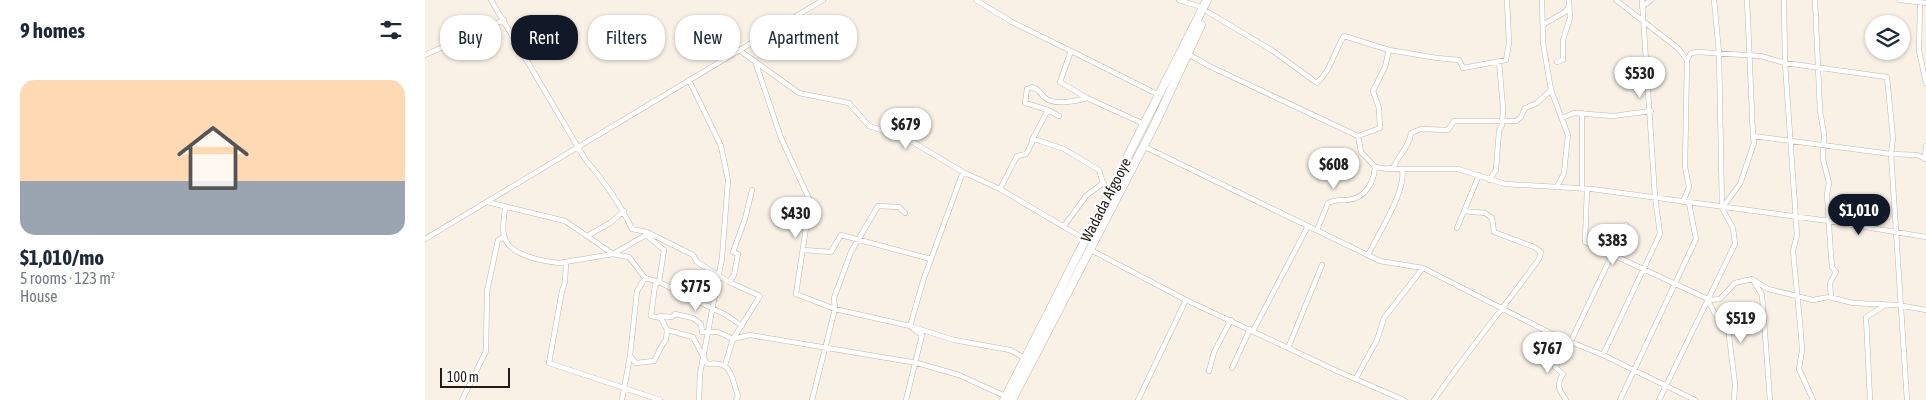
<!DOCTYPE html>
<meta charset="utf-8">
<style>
body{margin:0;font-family:"Asap Condensed",sans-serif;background:#f2f2f3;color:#1f2937;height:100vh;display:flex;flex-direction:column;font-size:19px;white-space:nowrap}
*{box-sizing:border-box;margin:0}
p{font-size:16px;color:#747a83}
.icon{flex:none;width:28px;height:28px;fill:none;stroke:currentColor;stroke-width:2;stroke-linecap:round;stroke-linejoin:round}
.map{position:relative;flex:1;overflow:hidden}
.sheet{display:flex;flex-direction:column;background:#fff;width:425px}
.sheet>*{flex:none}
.top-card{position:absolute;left:15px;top:15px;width:475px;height:45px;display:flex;gap:10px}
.fabs{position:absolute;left:1440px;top:15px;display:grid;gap:10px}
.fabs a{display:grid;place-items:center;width:45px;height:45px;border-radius:50%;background:#fff;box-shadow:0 1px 4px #0004;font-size:25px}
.scale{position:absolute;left:15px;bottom:12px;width:70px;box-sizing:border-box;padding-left:5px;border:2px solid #201d19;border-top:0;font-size:14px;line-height:18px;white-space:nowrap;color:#201d19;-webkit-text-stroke:4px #fff;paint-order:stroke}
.price{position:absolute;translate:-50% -42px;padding:0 11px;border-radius:18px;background:#fff;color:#222;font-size:16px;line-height:32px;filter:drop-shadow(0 1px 2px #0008)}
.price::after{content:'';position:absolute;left:50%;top:30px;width:15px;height:11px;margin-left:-8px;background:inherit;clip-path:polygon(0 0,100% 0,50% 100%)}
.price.active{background:#111827;color:#fff}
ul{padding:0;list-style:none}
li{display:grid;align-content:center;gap:10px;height:265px;padding:0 20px}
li+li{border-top:1px solid #e0e1e3}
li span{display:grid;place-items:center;height:155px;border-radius:15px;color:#555}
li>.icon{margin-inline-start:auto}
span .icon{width:90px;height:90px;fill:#fffc;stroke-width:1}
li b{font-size:21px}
h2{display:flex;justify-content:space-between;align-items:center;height:60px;padding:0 20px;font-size:21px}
.tag{padding:0 18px;border-radius:20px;background:#fff;box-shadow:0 1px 4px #0004;font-size:18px;line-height:45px}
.tag.active{background:#111827;color:#fff}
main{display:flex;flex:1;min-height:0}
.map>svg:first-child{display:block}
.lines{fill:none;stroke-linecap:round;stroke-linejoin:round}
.street-casing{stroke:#bfb7ad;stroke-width:5.5}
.highway-casing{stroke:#bfb7ad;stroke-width:9}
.street{stroke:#fff;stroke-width:4.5}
.highway{stroke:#fff;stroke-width:8}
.labels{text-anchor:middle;stroke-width:5;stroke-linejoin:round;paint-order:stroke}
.street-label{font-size:15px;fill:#201d19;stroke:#fff}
</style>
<main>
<section class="sheet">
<h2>9 homes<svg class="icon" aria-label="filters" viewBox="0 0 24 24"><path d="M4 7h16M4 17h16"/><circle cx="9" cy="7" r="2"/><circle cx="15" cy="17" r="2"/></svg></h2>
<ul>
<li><span style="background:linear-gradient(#ffd9b3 65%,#9aa5b1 0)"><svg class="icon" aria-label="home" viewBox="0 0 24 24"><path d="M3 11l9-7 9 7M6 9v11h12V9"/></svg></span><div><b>$1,010/mo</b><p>5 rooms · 123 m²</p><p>House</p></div></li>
</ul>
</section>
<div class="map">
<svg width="1501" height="400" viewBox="0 0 1501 400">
<rect width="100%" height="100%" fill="#f9f1e6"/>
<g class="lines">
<defs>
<path id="street" d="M 66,0 L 160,159 C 178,180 195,203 207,229 L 222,232 L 221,235 L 239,250 L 234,282 L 230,285 L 226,316 L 236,318 L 242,330 L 241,340 C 235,346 234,353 229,361 L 211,363 L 205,356 L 212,291 L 220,278
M 551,0 L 587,22 L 646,51 L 635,82 L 662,98 L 719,124
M 754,0 L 779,8
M 1082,0 L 1084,43 L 1081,60 L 1038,68 L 1034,60 L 1012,58 L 964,50 L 960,67 L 948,91 L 954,108 L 955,128 L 933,136 L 936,152 L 950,167 L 963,169 L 1033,169 L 1080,184 L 1167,189 L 1404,221 L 1501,237
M 1117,0 L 1118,43 L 1126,90 L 1143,135 L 1139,173 L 1132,187
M 1191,0 L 1254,49 L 1262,60
M 1322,0 L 1328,136
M 1359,0 L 1360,63 L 1372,235 L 1368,251 L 1376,334 L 1377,350 L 1374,369 L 1388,400
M 1390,0 L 1395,111 L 1399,134 L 1398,159 L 1404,183 L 1402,194 L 1406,256 L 1407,267 L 1411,272 L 1405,283 L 1406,297
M 1475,0 L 1501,3
M 1495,2 L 1494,51 L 1501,83
M 1217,7 L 1226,0
M 783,12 L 848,51 L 892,83 C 906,70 909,52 919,36 L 964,50
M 1119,24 L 1140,12 L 1144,7
M 314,50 L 374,93 L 424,103 L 444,126 L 481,138 L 538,172 L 575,189 L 661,240
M 646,51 L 734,95
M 763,54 L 784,66 L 933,136
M 0,55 L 79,20
M 330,61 L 356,138 L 385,201 L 371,294 L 410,309 L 485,326 L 499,278 L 538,172
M 1132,62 L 1138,60 L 1138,40 L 1145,18 L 1144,0
M 264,80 L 296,146 L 303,180 L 297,258 L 275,374 L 274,400
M 623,110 L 600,103 L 602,89 L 607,87 C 614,89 614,92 619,97 C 628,106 651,101 662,98
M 1157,113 L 1157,189
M 1137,118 L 1149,113 L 1188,116 L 1226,111
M 607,140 L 623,110 L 634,116
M 718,146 L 955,261 L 998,268 L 1131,336 L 1178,355 L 1270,400
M 1500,159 L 1501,146
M 964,168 L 968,168 C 973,156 985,146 986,133 L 996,129 L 1023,130 L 1029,121 L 1091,121 L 1096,117 L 1100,108 L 1112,103 L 1126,90
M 1064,180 L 1071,170 L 1074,131 L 1077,125 L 1078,108 L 1074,62
M 575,189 L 592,156 L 601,154 L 609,139 L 639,149 L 674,170 L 678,183 L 686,190
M 1162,189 L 1160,242 L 1285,300 L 1295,299 L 1310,283 L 1327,279 L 1343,289 L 1388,300 L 1404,297 L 1428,303 L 1473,305 L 1501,310
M 62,202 L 140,221 L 162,236 L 185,223 L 199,211
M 1258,202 L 1264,187 L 1260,167 L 1262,60 L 1266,53 L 1273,52 L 1336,56 L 1360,63 L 1462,77 L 1468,138 L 1466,154 L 1482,400
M 80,208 C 79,217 77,228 79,236 C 84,256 117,261 134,263 L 188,254 L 221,235
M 1297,208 L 1315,184 L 1329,143 L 1328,136 L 1466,154 L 1492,155 L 1501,159
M 639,226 L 661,196 L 678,183
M 1032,228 L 1054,175
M 892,230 L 903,203 C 911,199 914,201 922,200 C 940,199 949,182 950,167
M 222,232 L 268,255 L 272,262 L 304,282
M 162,236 L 188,254 L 204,257 L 220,278 L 234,282 L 301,315 L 317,326
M 0,239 L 398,0
M 664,249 L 761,300 L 912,371 L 979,400
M 379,250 L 406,252 L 416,235 L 506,259
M 943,255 C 952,236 982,190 977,170
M 141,262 L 140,282 L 137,291 L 124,363 L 235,400
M 1328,280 L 1337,295 L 1345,400
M 1282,299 L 1290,314 L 1303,328 L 1310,384 L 1309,400
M 235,316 L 247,317 L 250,314 L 268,318 L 276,324 L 277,332 L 293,332 L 308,339 L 325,335 L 492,363 L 534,375 L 580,396
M 242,330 L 268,337 L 282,364 C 308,360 306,377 313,396 L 311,400
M 828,331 L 883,226
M 1139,339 L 1140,351 L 1130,367 L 1138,374 C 1131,385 1134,390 1141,400
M 1146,341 L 1201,225
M 863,348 L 897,265
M 1178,355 L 1235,234 L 1230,197 L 1217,0
M 300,365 L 308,339 L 335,296 L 304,282 L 309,275 L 313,254 L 308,252 L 320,219 L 327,190
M 807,368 L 825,329
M 784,371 L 789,352 L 806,320
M 931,378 L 952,340 L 959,318 L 998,268
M 37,400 L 61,351 L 62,291 L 73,240 L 79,237
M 197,400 L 205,356
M 387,400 L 410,309 L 409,298 L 426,252 L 453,206 L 474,207 L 480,213
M 481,400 L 497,335 L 485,326 L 529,340 L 585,350 L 600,358
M 713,400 L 761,300
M 1009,400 C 1042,352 1080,306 1114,259 L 1116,252 L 1109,247 L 1069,232 L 1067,218 L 1060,213 L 1039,211
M 1195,400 L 1271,239 L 1264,203
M 1234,400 L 1310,244 L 1308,228 L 1297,208 L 1294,53 L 1289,0
M 1445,400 L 1441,317 L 1459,306"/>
<path id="highway" d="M 579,400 L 782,0
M 587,400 L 729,126 L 776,25"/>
</defs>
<use href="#street" class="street-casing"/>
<use href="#highway" class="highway-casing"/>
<use href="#street" class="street"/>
<use href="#highway" class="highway"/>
</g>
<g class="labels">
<g class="street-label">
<text transform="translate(681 200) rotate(-63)" y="5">Wadada Afgooye</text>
</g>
</g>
</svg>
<div class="fabs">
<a><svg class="icon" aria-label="layers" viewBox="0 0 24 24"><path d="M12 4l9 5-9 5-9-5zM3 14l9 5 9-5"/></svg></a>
</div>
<div class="scale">100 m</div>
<b class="price" style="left:1215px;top:99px">$530</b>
<b class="price" style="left:481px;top:150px">$679</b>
<b class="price" style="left:909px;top:190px">$608</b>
<b class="price active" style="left:1434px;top:236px">$1,010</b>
<b class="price" style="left:371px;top:239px">$430</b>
<b class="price" style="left:1188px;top:266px">$383</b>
<b class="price" style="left:271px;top:312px">$775</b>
<b class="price" style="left:1316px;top:344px">$519</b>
<b class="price" style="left:1123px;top:374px">$767</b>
<div class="top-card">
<a class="tag">Buy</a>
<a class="tag active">Rent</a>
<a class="tag">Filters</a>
<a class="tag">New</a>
<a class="tag">Apartment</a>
</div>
</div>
</main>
